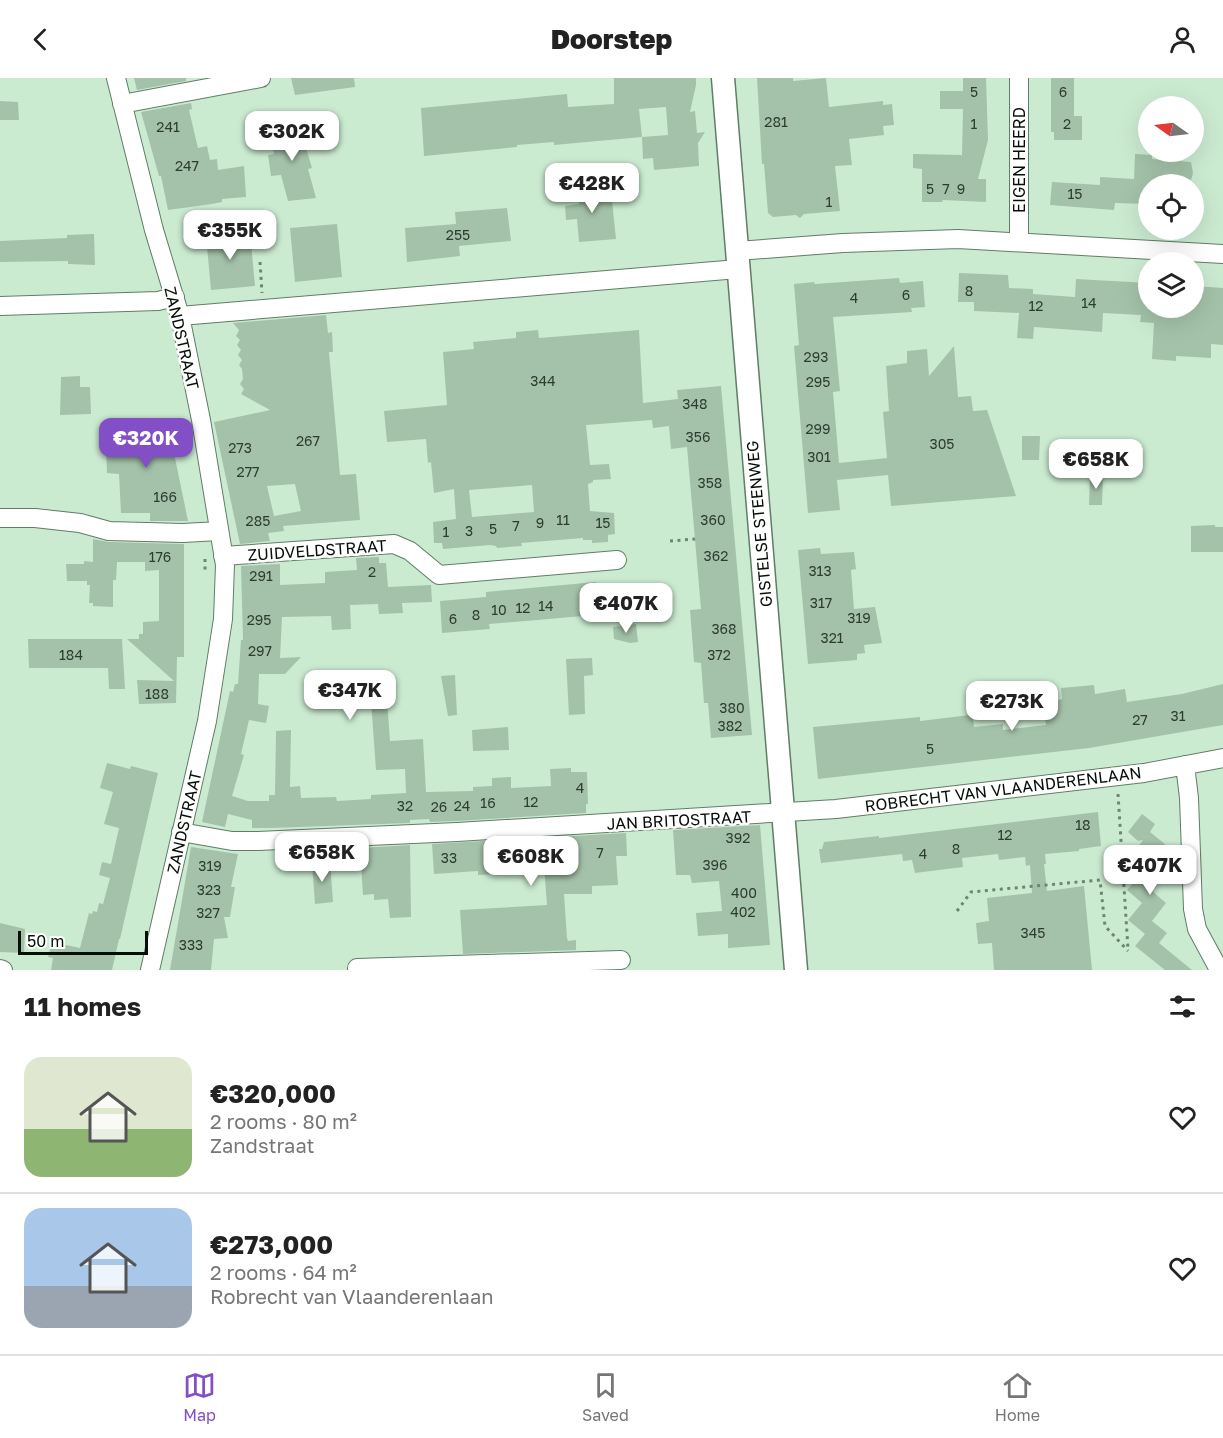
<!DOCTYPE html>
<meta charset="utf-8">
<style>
body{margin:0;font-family:"Golos Text",sans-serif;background:#f6f6f6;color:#222;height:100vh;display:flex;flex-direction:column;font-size:22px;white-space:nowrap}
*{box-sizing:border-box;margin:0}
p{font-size:20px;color:#767676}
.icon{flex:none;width:33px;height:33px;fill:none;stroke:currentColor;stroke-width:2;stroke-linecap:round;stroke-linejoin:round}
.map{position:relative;height:892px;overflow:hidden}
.drawer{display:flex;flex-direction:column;background:#fff;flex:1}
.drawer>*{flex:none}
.needle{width:39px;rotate:284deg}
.controls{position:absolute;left:1138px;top:18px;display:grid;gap:12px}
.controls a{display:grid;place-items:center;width:66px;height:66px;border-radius:50%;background:#fff;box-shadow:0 6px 24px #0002;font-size:30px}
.scale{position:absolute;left:18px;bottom:15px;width:130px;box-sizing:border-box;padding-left:6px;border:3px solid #050f07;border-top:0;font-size:16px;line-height:21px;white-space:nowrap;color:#050f07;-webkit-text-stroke:4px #fff;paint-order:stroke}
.price{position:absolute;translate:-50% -51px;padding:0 14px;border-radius:12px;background:#fff;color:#222;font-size:20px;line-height:39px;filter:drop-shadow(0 2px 3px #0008)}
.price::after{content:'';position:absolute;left:50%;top:36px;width:18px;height:14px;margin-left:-9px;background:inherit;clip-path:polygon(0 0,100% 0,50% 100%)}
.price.on{background:#834fc7;color:#fff}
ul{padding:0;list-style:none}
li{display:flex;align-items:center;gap:18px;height:150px;padding:0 24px}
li+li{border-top:2px solid #e0e0e0}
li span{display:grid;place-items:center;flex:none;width:168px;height:120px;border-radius:18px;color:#555}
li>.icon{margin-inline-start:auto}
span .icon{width:72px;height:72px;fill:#fffc;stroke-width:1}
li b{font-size:26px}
h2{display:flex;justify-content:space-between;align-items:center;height:72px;padding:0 24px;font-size:26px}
header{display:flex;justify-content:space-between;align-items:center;height:78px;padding:0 24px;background:#fff;font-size:27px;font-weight:800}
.menu{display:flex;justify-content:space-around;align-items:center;height:84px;border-top:2px solid #e0e0e0;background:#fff;font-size:16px;color:#767676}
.menu a{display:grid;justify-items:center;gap:3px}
.menu .on{color:#834fc7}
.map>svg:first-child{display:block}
.building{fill:#a4c2a9;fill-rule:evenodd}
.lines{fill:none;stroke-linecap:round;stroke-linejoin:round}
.minor-casing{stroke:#607d66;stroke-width:20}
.major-casing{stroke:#607d66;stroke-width:25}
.path{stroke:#6f8473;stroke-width:3;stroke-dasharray:3 4.5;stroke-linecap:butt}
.minor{stroke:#fff;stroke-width:18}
.major{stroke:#fff;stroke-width:22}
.labels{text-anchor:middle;stroke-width:5;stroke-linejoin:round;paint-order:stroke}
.number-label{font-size:14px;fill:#2d3c30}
.street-label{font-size:16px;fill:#050f07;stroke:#fff}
</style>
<header><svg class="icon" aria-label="back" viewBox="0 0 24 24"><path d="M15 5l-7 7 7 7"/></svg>Doorstep<svg class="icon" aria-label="person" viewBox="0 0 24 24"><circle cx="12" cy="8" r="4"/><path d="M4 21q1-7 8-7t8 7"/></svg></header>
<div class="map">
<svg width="1223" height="892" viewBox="0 0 1223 892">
<rect width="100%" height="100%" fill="#cbebd1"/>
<path class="building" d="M 134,0 L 186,0 L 186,3 L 137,12 Z
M 291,0 L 354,0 L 355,9 L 295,17 Z
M 614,0 L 696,0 L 696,7 L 690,34 L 695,33 L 697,55 L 705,54 L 698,65 L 699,88 L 654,92 L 653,80 L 643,81 L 642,59 L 668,57 L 666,29 L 639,31 L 642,59 L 554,67 L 554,64 L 517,67 L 517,69 L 424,78 L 421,30 L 567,16 L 568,29 L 614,26 Z
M 757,0 L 793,0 L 793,3 L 826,0 L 829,29 L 883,23 L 883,27 L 892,26 L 894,47 L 883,48 L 884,57 L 849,61 L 852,87 L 835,88 L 840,133 L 804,136 L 800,140 L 796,137 L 773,139 L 768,135 L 764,86 L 762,86 Z
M 963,0 L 986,0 L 988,62 L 978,101 L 986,101 L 986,124 L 943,122 L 942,124 L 922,124 L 922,91 L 913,90 L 913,76 L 962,77 L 963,31 L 940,31 L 940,13 L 963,13 Z
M 1051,0 L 1074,0 L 1074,38 L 1082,38 L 1082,62 L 1054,62 L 1054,54 L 1051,54 Z
M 0,23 L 18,24 L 19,42 L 0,42 Z
M 191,25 L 192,31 L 189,32 L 198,70 L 207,68 L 210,82 L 217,81 L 218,92 L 244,88 L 246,119 L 222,121 L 222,124 L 212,126 L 168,132 L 161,98 L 159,98 L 141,34 Z
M 299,46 L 312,90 L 308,91 L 316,120 L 288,123 L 281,97 L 271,98 L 268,77 L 274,76 L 269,51 Z
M 1135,76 L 1152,77 L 1152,81 L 1191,84 L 1193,95 L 1190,106 L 1149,106 L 1149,126 L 1115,125 L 1114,132 L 1050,127 L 1052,104 L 1100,107 L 1100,99 L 1134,101 Z
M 596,100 L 598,124 L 612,123 L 616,161 L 579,164 L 577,141 L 566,142 L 565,128 L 579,126 L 577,102 Z
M 507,130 L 511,163 L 459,168 L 460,178 L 407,184 L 405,150 L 456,146 L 455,134 Z
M 337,146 L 342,199 L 295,204 L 290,150 Z
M 250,154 L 255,208 L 211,212 L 206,158 Z
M 94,156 L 95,187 L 68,186 L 68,183 L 0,184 L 0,163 L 67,160 L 67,157 Z
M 959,195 L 1008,197 L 1009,210 L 1033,211 L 1033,216 L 1075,219 L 1076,201 L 1149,205 L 1149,230 L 1194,230 L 1194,208 L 1223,210 L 1223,267 L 1211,266 L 1211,280 L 1176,278 L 1176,283 L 1152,281 L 1154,245 L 1140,244 L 1141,237 L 1103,235 L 1102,254 L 1034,249 L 1033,261 L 1017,260 L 1019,235 L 974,233 L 974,224 L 958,224 Z
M 899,200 L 900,205 L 923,203 L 925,229 L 911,230 L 912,234 L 833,239 L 840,313 L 833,314 L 839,385 L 887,380 L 883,334 L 889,333 L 886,288 L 907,285 L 907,273 L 927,271 L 929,298 L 954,268 L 958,319 L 971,318 L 973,333 L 987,332 L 1016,418 L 891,428 L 888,397 L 837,402 L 840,432 L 808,435 L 794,268 L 799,267 L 794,206 L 814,204 L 815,206 Z
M 326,237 L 328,255 L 332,254 L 333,274 L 329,274 L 340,397 L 356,396 L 360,442 L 283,448 L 284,453 L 268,455 L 270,463 L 240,466 L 214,344 L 270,332 L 241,316 L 244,311 L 240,306 L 243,301 L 242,291 L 239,287 L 242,282 L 238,277 L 241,272 L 237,267 L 240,262 L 236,258 L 239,252 L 233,245 ZM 295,406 L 301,433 L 274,438 L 267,408 Z
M 538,252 L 539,260 L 639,252 L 643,325 L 678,321 L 677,312 L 721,308 L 752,657 L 711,660 L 708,625 L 704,625 L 701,585 L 694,584 L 690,532 L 701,531 L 687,369 L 671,371 L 669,348 L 653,350 L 652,342 L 586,347 L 590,387 L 609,386 L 611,401 L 593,402 L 593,404 L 588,406 L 590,433 L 614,435 L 615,456 L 608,457 L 608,464 L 592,465 L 592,462 L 583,462 L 583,460 L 521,465 L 522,468 L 497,470 L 496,468 L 490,467 L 443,471 L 442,465 L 434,465 L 433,444 L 456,441 L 454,411 L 434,415 L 431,384 L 428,385 L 426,361 L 387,364 L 384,333 L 447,327 L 443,274 L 474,271 L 473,264 L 516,260 L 516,254 ZM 532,407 L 534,434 L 472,439 L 469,412 Z
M 80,298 L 80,309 L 90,309 L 91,336 L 60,337 L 61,299 Z
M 131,340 L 167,341 L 188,443 L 150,443 L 150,435 L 121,435 L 119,396 L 107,395 L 105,347 L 131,346 Z
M 1022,358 L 1040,358 L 1039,382 L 1022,382 Z
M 1090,398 L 1103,398 L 1102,427 L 1089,427 Z
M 1215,447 L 1215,449 L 1223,449 L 1223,474 L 1191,474 L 1191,448 Z
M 93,461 L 109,464 L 184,466 L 184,579 L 177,579 L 176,625 L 139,626 L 137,602 L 174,603 L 127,561 L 139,561 L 139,556 L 143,556 L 143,544 L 159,543 L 159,492 L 145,493 L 145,484 L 117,484 L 116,502 L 113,502 L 113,529 L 93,528 L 93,525 L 89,525 L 90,507 L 87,507 L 87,503 L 67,503 L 66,486 L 84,486 L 84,483 L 93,484 Z
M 820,470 L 821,476 L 854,474 L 856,491 L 851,492 L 854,531 L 875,529 L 882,565 L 864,567 L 865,575 L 857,576 L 857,582 L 808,586 L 798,472 Z
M 379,479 L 379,485 L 386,485 L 388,509 L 431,507 L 432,524 L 402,525 L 403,535 L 379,536 L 378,526 L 350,527 L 351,551 L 332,552 L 331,538 L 282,539 L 280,580 L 301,579 L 285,596 L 259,596 L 258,626 L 269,628 L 266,645 L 249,642 L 241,676 L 244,677 L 232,718 L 248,723 L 269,723 L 269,717 L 275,717 L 276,653 L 291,652 L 290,709 L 300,708 L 301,720 L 336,719 L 337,723 L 371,721 L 371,717 L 406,715 L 405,691 L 376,692 L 369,595 L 385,594 L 390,663 L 423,661 L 426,714 L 473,713 L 473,709 L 492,708 L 492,700 L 511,699 L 511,710 L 551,708 L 550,691 L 571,690 L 571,694 L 587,694 L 588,726 L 586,726 L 586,735 L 456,743 L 430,744 L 429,741 L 410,742 L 410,745 L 270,750 L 252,750 L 252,742 L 228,736 L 225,749 L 202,744 L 230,613 L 233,614 L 235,606 L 238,606 L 241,562 L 243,562 L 241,488 L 280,486 L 280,507 L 325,505 L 325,494 L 357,492 L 356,480 Z
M 596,504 L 596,511 L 604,510 L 606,532 L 582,534 L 583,538 L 489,546 L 490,551 L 442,555 L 440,523 L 486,519 L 486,514 Z
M 636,546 L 638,564 L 630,565 L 614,561 L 613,549 Z
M 28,561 L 122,561 L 125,611 L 109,611 L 108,590 L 29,590 Z
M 592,580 L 593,597 L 584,598 L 585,636 L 569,637 L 566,581 Z
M 455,597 L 457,637 L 448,638 L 441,598 Z
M 1223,606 L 1223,647 L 1089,670 L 818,701 L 813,649 L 920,639 L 920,643 L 970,637 L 970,639 L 973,639 L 974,649 L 1003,646 L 1003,652 L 1046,647 L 1045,637 L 1050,637 L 1050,629 L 1054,623 L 1062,621 L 1061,610 L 1094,607 L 1095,616 L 1125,611 L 1127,624 L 1182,616 Z
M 508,649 L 509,672 L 473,673 L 472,652 Z
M 107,685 L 130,691 L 131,688 L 158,695 L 120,861 L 119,861 L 112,892 L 51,892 L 53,880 L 48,879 L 52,864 L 80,870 L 89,835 L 92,836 L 93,833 L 97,834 L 99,825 L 103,826 L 110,800 L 99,797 L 102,784 L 111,786 L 119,750 L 104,746 L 113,714 L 100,710 Z
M 1098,734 L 1101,768 L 1079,771 L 1079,773 L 1045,776 L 1046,786 L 1044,786 L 1047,813 L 1084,808 L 1092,892 L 994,892 L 992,865 L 978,866 L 976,845 L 989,843 L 987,820 L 1032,815 L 1030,787 L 1026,788 L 1025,779 L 999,782 L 998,776 L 962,780 L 963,789 L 915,795 L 912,782 L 903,783 L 902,776 L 821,785 L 819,771 L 822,771 L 824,764 L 879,758 L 879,760 Z
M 1142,736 L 1155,746 L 1150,754 L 1165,766 L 1151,783 L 1166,795 L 1152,813 L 1166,825 L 1152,843 L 1167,855 L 1159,865 L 1192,892 L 1165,892 L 1135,868 L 1145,856 L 1128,842 L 1142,825 L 1127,812 L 1141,796 L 1126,784 L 1143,762 L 1138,763 L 1128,754 Z
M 760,747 L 770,867 L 728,870 L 728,856 L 698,858 L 696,835 L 722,833 L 719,803 L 692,805 L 690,797 L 676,797 L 673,752 Z
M 626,755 L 627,778 L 616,778 L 618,807 L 592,808 L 592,816 L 564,816 L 567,860 L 568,863 L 576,862 L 576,872 L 463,876 L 460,832 L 547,827 L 544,788 L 495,790 L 496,796 L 478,797 L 478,793 L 434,796 L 432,766 Z
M 410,767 L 411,839 L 390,840 L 388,821 L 374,822 L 374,816 L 363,817 L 360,770 Z
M 191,769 L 238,776 L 231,809 L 235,809 L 230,839 L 224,839 L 228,860 L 214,861 L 211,892 L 170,892 Z
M 330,784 L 333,824 L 315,826 L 312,785 Z
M 0,845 L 25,851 L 24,875 L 0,874 Z"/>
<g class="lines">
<defs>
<path id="minor" d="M 116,0 L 154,152 L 180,238 L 201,342 L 225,487 L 223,541 L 207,643 L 150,892
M 122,26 L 261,0
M 1019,163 L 1019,0
M 737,173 L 843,165 L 958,161 L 1223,176
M 0,228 L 158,223 L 175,219
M 180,238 L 738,191
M 0,440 L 35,440 L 80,445 L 109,453 L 183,455 L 219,453
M 223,478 L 394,466 L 410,473 L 439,497 L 617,482
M 1185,687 L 1189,720 L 1193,831 L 1197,851 L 1217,888 L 1218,892
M 181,754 L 232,763 L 258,763 L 457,754 L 836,731 L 1144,695 L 1223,680
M 357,890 L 621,882
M 0,891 L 3,892"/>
<path id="major" d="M 723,0 L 796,892"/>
</defs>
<use href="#minor" class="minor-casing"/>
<use href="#major" class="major-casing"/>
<path class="path" d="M 260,184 L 262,215
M 670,463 L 695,461
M 205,481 L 205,496
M 1118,716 L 1128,871
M 957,833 L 971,814 L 1100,802 L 1105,848 L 1128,873"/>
<use href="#minor" class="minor"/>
<use href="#major" class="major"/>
</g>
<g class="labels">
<g class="number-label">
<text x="974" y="19">5</text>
<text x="1063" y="19">6</text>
<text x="776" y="49">281</text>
<text x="974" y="51">1</text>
<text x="1067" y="51">2</text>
<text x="168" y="54">241</text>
<text x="187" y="93">247</text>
<text x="930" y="116">5</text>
<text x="946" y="116">7</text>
<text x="961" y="116">9</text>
<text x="1075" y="121">15</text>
<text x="829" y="129">1</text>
<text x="458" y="162">255</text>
<text x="969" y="218">8</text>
<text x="906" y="222">6</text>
<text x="854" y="225">4</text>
<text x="1089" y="230">14</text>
<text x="1036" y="233">12</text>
<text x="816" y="284">293</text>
<text x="543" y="308">344</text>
<text x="818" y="309">295</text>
<text x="695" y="331">348</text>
<text x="818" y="356">299</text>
<text x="698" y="364">356</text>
<text x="308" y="368">267</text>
<text x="942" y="371">305</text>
<text x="240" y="375">273</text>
<text x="819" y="384">301</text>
<text x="248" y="399">277</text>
<text x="710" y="410">358</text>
<text x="165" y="424">166</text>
<text x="563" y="447">11</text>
<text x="713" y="447">360</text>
<text x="258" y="448">285</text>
<text x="540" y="450">9</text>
<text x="603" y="450">15</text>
<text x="516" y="453">7</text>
<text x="493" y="456">5</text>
<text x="469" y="458">3</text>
<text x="446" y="459">1</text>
<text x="716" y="483">362</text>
<text x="160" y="484">176</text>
<text x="820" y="498">313</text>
<text x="372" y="499">2</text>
<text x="261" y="503">291</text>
<text x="821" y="530">317</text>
<text x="546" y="533">14</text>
<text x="523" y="535">12</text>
<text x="499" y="537">10</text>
<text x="476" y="542">8</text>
<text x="859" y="545">319</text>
<text x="453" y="546">6</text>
<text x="259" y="547">295</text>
<text x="724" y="556">368</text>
<text x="832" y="565">321</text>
<text x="260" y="578">297</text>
<text x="71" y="582">184</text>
<text x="719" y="582">372</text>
<text x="157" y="621">188</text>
<text x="732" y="635">380</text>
<text x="1178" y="643">31</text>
<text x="1140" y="647">27</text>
<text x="730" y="653">382</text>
<text x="930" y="676">5</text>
<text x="580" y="715">4</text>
<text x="531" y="729">12</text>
<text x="488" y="730">16</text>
<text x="405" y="733">32</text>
<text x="462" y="733">24</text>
<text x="439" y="734">26</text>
<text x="1083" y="752">18</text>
<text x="1005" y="762">12</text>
<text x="738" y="765">392</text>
<text x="956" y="776">8</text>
<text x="600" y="780">7</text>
<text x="923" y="781">4</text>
<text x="449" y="785">33</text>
<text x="715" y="792">396</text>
<text x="210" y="793">319</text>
<text x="209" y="817">323</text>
<text x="744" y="820">400</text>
<text x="743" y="839">402</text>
<text x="208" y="840">327</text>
<text x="1033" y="860">345</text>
<text x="191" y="872">333</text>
</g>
<g class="street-label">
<text transform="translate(1019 82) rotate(-90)" y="6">EIGEN HEERD</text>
<text transform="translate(182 260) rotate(77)" y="6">ZANDSTRAAT</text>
<text transform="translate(759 446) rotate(-95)" y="6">GISTELSE STEENWEG</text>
<text transform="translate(317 472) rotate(-4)" y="6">ZUIDVELDSTRAAT</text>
<text transform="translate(1003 711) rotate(-7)" y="6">ROBRECHT VAN VLAANDERENLAAN</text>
<text transform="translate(679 742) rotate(-3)" y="6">JAN BRITOSTRAAT</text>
<text transform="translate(184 744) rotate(-77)" y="6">ZANDSTRAAT</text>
</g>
</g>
</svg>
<div class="controls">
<a><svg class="needle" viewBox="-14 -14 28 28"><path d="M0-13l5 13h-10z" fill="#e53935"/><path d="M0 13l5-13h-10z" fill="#767676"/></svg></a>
<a><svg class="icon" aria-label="locate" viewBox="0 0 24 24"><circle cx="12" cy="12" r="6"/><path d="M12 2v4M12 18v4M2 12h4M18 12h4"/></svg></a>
<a><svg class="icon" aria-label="layers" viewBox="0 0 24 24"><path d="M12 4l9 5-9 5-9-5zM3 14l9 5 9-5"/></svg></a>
</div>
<div class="scale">50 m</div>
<b class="price" style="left:292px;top:84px">€302K</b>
<b class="price" style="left:592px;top:136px">€428K</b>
<b class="price" style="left:230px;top:183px">€355K</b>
<b class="price on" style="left:146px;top:391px">€320K</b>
<b class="price" style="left:1096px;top:412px">€658K</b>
<b class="price" style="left:626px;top:556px">€407K</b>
<b class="price" style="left:350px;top:643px">€347K</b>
<b class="price" style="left:1012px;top:654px">€273K</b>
<b class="price" style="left:322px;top:805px">€658K</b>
<b class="price" style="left:531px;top:809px">€608K</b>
<b class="price" style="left:1150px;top:818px">€407K</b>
</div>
<section class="drawer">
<h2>11 homes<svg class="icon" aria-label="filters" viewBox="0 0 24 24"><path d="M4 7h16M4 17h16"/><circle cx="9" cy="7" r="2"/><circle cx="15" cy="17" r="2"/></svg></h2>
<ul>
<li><span style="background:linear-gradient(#dfe7d0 60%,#8fb573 0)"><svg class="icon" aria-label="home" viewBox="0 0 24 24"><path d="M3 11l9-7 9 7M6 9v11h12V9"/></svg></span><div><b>€320,000</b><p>2 rooms · 80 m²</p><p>Zandstraat</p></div><svg class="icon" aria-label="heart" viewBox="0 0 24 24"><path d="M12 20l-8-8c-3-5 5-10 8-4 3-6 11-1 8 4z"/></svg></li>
<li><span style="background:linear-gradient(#a9c7e8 65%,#9aa5b1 0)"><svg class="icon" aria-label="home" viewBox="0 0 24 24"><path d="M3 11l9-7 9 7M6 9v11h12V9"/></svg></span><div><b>€273,000</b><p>2 rooms · 64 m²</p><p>Robrecht van Vlaanderenlaan</p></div><svg class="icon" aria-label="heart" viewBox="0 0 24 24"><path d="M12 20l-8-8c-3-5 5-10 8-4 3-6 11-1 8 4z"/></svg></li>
</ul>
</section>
<nav class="menu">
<a class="on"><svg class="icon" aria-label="map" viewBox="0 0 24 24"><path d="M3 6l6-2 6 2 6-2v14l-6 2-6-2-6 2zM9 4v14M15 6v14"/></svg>Map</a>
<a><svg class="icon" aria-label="saved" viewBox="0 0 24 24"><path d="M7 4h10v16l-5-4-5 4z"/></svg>Saved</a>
<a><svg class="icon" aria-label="home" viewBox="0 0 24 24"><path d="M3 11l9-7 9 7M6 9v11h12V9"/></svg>Home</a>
</nav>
